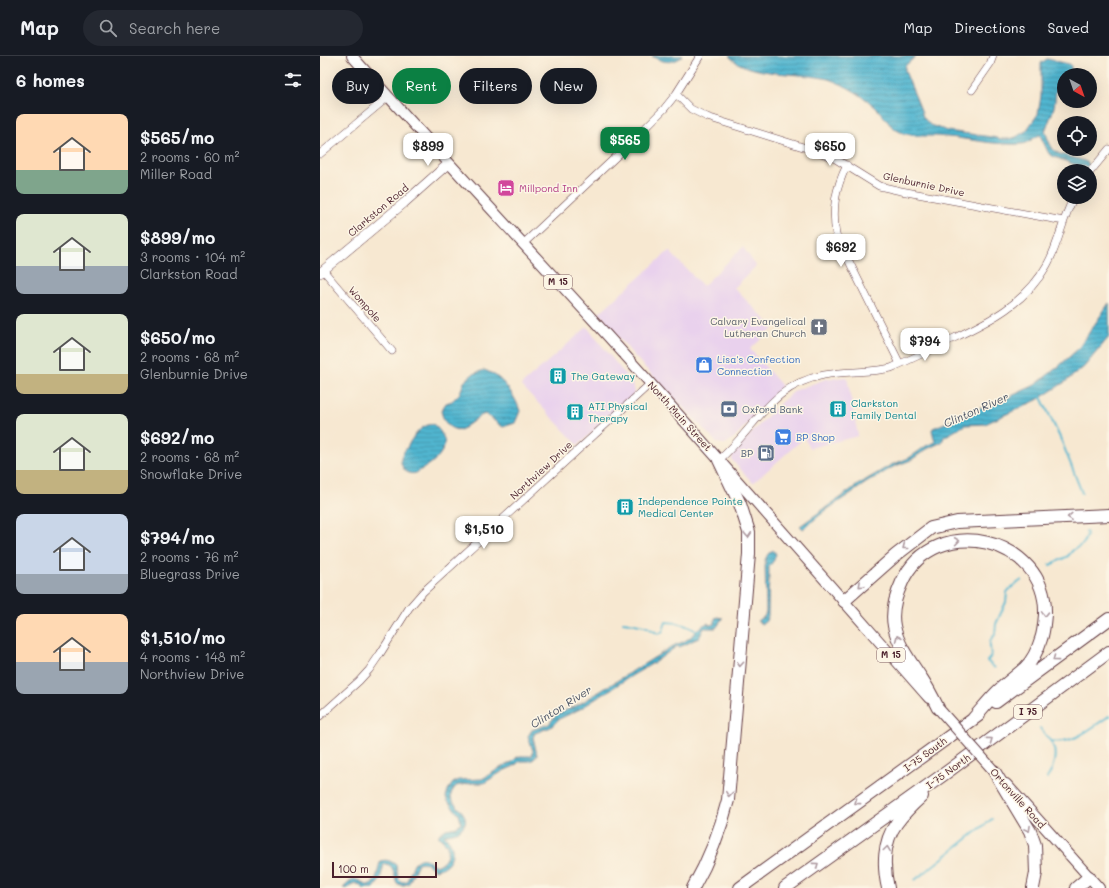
<!DOCTYPE html>
<meta charset="utf-8">
<style>
body{margin:0;font-family:Mali,sans-serif;background:#242831;color:#f1f3f6;height:100vh;display:flex;flex-direction:column;font-size:15px;white-space:nowrap}
*{box-sizing:border-box;margin:0}
p{font-size:13px;color:#9ea1a6}
.icon{flex:none;width:22px;height:22px;fill:none;stroke:currentColor;stroke-width:2;stroke-linecap:round;stroke-linejoin:round}
.map{position:relative;flex:1;overflow:hidden}
.details{display:flex;flex-direction:column;background:#171b24;width:320px}
.details>*{flex:none}
.top-card{position:absolute;left:12px;top:12px;width:380px;height:36px;display:flex;gap:8px}
.needle{width:26px;rotate:140deg}
.buttons{position:absolute;left:737px;top:12px;display:grid;gap:8px}
.buttons a{display:grid;place-items:center;width:40px;height:40px;border-radius:50%;background:#171b24;box-shadow:0 4px 16px #0002;font-size:20px}
.scale{position:absolute;left:12px;bottom:10px;width:105px;box-sizing:border-box;padding-left:4px;border:2px solid #4a1f2b;border-top:0;font-size:11px;line-height:14px;white-space:nowrap;color:#4a1f2b;-webkit-text-stroke:3px #fcf5e5;paint-order:stroke}
.price{position:absolute;translate:-50% -34px;padding:0 9px;border-radius:8px;background:#fff;color:#222;font-size:13px;line-height:26px;filter:drop-shadow(0 1px 2px #0008)}
.price::after{content:'';position:absolute;left:50%;top:24px;width:12px;height:9px;margin-left:-6px;background:inherit;clip-path:polygon(0 0,100% 0,50% 100%)}
.price.current{background:#0b8043;color:#fff}
ul{padding:0;list-style:none}
li{display:flex;align-items:center;gap:12px;height:100px;padding:0 16px}
li span{display:grid;place-items:center;flex:none;width:112px;height:80px;border-radius:8px;color:#555}
li>.icon{margin-inline-start:auto}
span .icon{width:48px;height:48px;fill:#fffc;stroke-width:1}
li b{font-size:17px}
h2{display:flex;justify-content:space-between;align-items:center;height:48px;padding:0 16px;font-size:17px}
.pill{padding:0 14px;border-radius:18px;background:#171b24;box-shadow:0 4px 16px #0002;font-size:14px;line-height:36px}
.pill.current{background:#0b8043;color:#fff}
header{display:flex;align-items:center;gap:24px;box-sizing:border-box;height:56px;padding:0 20px;background:#171b24;border-bottom:1px solid #363941}
header strong{font-size:19px}
nav{display:flex;gap:22px;margin-inline-start:auto;font-size:14px}
.search{width:280px;height:36px;background:#242831;display:flex;align-items:center;gap:10px;box-sizing:border-box;padding:0 14px;border-radius:22px;color:#9ea1a6;font-size:15px}
main{display:flex;flex:1;min-height:0}
.map>svg:first-child{display:block}
.built{fill:#e9d1ed}
.water{fill:url(#water-rules);stroke:#4e6a7e}
.lines{fill:none;stroke-linecap:round;stroke-linejoin:round}
.stream{stroke:#51b6d0;stroke-width:2}
.street-casing{stroke:#643d44;stroke-width:8}
.secondary-casing{stroke:#643d44;stroke-width:10}
.primary-casing{stroke:#643d44;stroke-width:12}
.highway-casing{stroke:#643d44;stroke-width:14}
.street{stroke:#fff;stroke-width:7}
.secondary{stroke:#fff;stroke-width:9}
.primary{stroke:#fff;stroke-width:10}
.highway{stroke:#fff;stroke-width:12}
.primary-bridge-casing{stroke:#643d44;stroke-width:12;stroke-linecap:butt}
.primary-bridge{stroke:#fff;stroke-width:10}
.oneway{stroke:#ae9aa0}
.labels{text-anchor:middle;stroke-width:3;stroke-linejoin:round;paint-order:stroke}
.shield{fill:#fcf5e5;stroke:#7f5f63;stroke-width:1}
.shield-label{font-size:9px;font-weight:bold;fill:#4a1f2b}
.street-label{font-size:10px;fill:#4a1f2b;stroke:#fcf5e5}
.hotel-label{font-size:10px;fill:#b23c85;stroke:#fcf5e5;text-anchor:start}
.worship-label{font-size:10px;fill:#5b616d;stroke:#fcf5e5;text-anchor:end}
.shop-label{font-size:10px;fill:#366cbe;stroke:#fcf5e5;text-anchor:start}
.culture-label{font-size:10px;fill:#0d838f;stroke:#fcf5e5;text-anchor:start}
.service-label{font-size:10px;fill:#4e5e75;stroke:#fcf5e5;text-anchor:start}
.water-label{font-size:11px;font-style:italic;fill:#4c5465;stroke:#fcf5e5}
</style>
<header>
<strong>Map</strong>
<div class="search"><svg class="icon" aria-label="search" viewBox="0 0 24 24"><circle cx="10" cy="10" r="6"/><path d="M15 15l6 6"/></svg>Search here</div>
<nav><a>Map</a><a>Directions</a><a>Saved</a></nav>
</header>
<main>
<section class="details">
<h2>6 homes<svg class="icon" aria-label="filters" viewBox="0 0 24 24"><path d="M4 7h16M4 17h16"/><circle cx="9" cy="7" r="2"/><circle cx="15" cy="17" r="2"/></svg></h2>
<ul>
<li><span style="background:linear-gradient(#ffd9b3 70%,#7fa58c 0)"><svg class="icon" aria-label="home" viewBox="0 0 24 24"><path d="M3 11l9-7 9 7M6 9v11h12V9"/></svg></span><div><b>$565/mo</b><p>2 rooms · 60 m²</p><p>Miller Road</p></div></li>
<li><span style="background:linear-gradient(#dfe7d0 65%,#9aa5b1 0)"><svg class="icon" aria-label="home" viewBox="0 0 24 24"><path d="M3 11l9-7 9 7M6 9v11h12V9"/></svg></span><div><b>$899/mo</b><p>3 rooms · 104 m²</p><p>Clarkston Road</p></div></li>
<li><span style="background:linear-gradient(#dfe7d0 75%,#c2b280 0)"><svg class="icon" aria-label="home" viewBox="0 0 24 24"><path d="M3 11l9-7 9 7M6 9v11h12V9"/></svg></span><div><b>$650/mo</b><p>2 rooms · 68 m²</p><p>Glenburnie Drive</p></div></li>
<li><span style="background:linear-gradient(#dfe7d0 70%,#c2b280 0)"><svg class="icon" aria-label="home" viewBox="0 0 24 24"><path d="M3 11l9-7 9 7M6 9v11h12V9"/></svg></span><div><b>$692/mo</b><p>2 rooms · 68 m²</p><p>Snowflake Drive</p></div></li>
<li><span style="background:linear-gradient(#c9d6e8 75%,#9aa5b1 0)"><svg class="icon" aria-label="home" viewBox="0 0 24 24"><path d="M3 11l9-7 9 7M6 9v11h12V9"/></svg></span><div><b>$794/mo</b><p>2 rooms · 76 m²</p><p>Bluegrass Drive</p></div></li>
<li><span style="background:linear-gradient(#ffd9b3 60%,#9aa5b1 0)"><svg class="icon" aria-label="home" viewBox="0 0 24 24"><path d="M3 11l9-7 9 7M6 9v11h12V9"/></svg></span><div><b>$1,510/mo</b><p>4 rooms · 148 m²</p><p>Northview Drive</p></div></li>
</ul>
</section>
<div class="map">
<svg width="789" height="832" viewBox="0 0 789 832">
<defs>
<pattern id="water-rules" width="6" height="5" patternUnits="userSpaceOnUse"><rect width="6" height="5" fill="#51b6d0"/><path d="M0 2.5h6" fill="none" stroke="#4593a9"/></pattern>
</defs>
<rect width="100%" height="100%" fill="#fcf5e5"/>
<filter id="ink" filterUnits="userSpaceOnUse"><feTurbulence type="fractalNoise" baseFrequency=".025" numOctaves="2"/><feDisplacementMap in="SourceGraphic" scale="8" xChannelSelector="R" yChannelSelector="G"/><feConvolveMatrix kernelMatrix="1 2 1 2 8 2 1 2 1" color-interpolation-filters="sRGB"/></filter>
<filter id="wash" filterUnits="userSpaceOnUse"><feTurbulence type="fractalNoise" baseFrequency=".012" numOctaves="4" result="noise"/><feDisplacementMap in="SourceGraphic" scale="16" xChannelSelector="R" yChannelSelector="G"/><feGaussianBlur stdDeviation="0.9" result="paint"/><feColorMatrix in="noise" values="0 0 0 0 0 0 0 0 0 0 0 0 0 0 0 0 0 1.4 0 .05"/><feComposite in="paint" operator="in"/></filter>
<g filter="url(#wash)">
<rect width="100%" height="100%" fill="#f7e8d1"/>
<path class="built" d="M 423,191 L 436,210 L 414,232 L 454,272 L 430,293 L 462,330 L 414,382 L 405,388 L 397,387 L 315,301 L 279,257 L 349,195 L 383,230 Z
M 267,271 L 312,327 L 314,337 L 311,341 L 258,389 L 201,329 Z
M 527,321 L 538,380 L 490,392 L 484,382 L 433,427 L 412,404 L 413,397 L 460,347 L 476,334 L 506,323 Z"/>
<path class="water" d="M 332,0 L 363,0 C 353,8 343,7 332,0 Z
M 409,0 L 596,0 L 585,10 L 585,15 L 601,54 L 603,61 L 610,69 L 628,75 L 672,81 L 680,83 L 690,83 L 696,81 L 706,75 L 718,58 L 721,40 L 721,7 L 727,3 L 749,8 L 751,9 L 751,15 L 748,19 L 744,19 L 744,22 C 733,32 737,38 734,51 C 732,59 728,67 725,75 L 726,77 C 733,100 737,97 758,103 C 762,104 766,105 769,108 L 767,111 L 753,108 L 730,99 L 728,96 L 720,79 C 713,81 709,88 701,88 C 696,89 691,88 686,88 C 663,87 640,81 616,80 C 604,80 586,81 575,73 C 568,68 565,61 559,55 C 546,41 526,29 508,23 C 481,16 427,21 409,0 Z
M 789,247 L 789,281 L 764,311 L 745,326 L 717,344 L 665,368 L 645,369 L 624,381 L 622,386 L 607,393 L 591,404 L 573,411 L 546,427 L 505,455 L 483,473 L 480,470 L 539,428 L 571,409 L 589,402 L 606,390 L 615,386 L 612,374 L 613,372 L 645,359 L 646,357 L 679,346 L 700,336 L 715,329 L 739,310 L 758,293 Z
M 164,314 C 181,319 195,339 200,355 L 195,367 L 183,371 L 165,358 L 160,360 L 141,374 C 128,374 124,366 121,355 L 126,347 L 132,345 L 140,337 L 144,326 L 153,318 Z
M 113,368 C 118,372 122,377 124,383 C 127,395 113,407 104,412 C 101,413 98,416 96,417 C 87,420 80,411 81,402 C 82,397 88,391 90,386 C 96,377 102,369 113,368 Z
M 453,494 L 456,498 L 454,504 L 449,511 L 448,560 L 446,565 L 442,568 L 437,565 L 444,561 L 446,556 L 445,504 L 448,498 Z
M 397,561 L 403,562 L 403,563 L 400,565 L 399,568 L 396,572 L 384,572 L 379,582 C 372,584 366,589 359,591 L 357,590 L 335,606 L 313,619 L 260,653 L 239,663 L 231,671 L 215,677 L 213,681 L 217,699 L 214,703 L 210,705 L 200,705 L 194,710 L 183,715 L 164,727 L 152,727 L 136,730 C 134,733 130,737 131,741 C 132,750 155,759 141,773 C 137,778 129,777 124,779 C 138,790 134,809 116,814 C 108,810 107,804 98,807 L 89,827 L 82,830 L 77,827 C 73,819 75,808 64,808 L 60,824 L 54,832 L 43,832 L 38,828 L 34,827 L 28,832 L 23,832 L 33,823 L 40,825 L 46,829 L 51,829 C 60,820 56,814 61,805 C 67,803 71,805 76,809 L 78,822 L 82,826 L 87,825 L 94,807 C 105,797 107,806 116,810 C 127,806 128,799 127,789 L 119,781 L 119,778 L 126,773 L 137,771 L 141,766 L 139,759 L 127,744 L 126,741 L 128,734 L 133,727 L 139,724 L 162,723 L 185,709 L 192,706 L 197,701 L 200,700 L 212,700 L 213,695 L 208,680 L 212,674 L 229,668 L 236,659 L 258,649 L 353,590 C 358,587 363,587 368,583 C 375,578 379,570 388,567 L 389,569 L 395,568 L 395,562 Z"/>
<g class="lines">
<path class="stream" d="M 721,341 L 742,386 L 762,437
M 730,509 L 748,500 L 753,494 L 763,488 L 767,479 L 766,475
M 303,566 C 306,566 325,570 327,571 C 331,573 334,576 339,578 L 343,575 L 346,566 C 359,566 368,570 379,576
M 675,612 L 667,605 C 677,598 663,588 675,579 L 676,568 L 686,546 L 687,536 L 693,530 L 702,524
M 720,672 C 724,678 729,682 732,688 C 738,697 733,714 727,722
M 731,685 C 753,689 771,672 789,660
M 595,824 L 672,763"/>
</g>
</g>
<g filter="url(#ink)">
<g class="lines">
<defs>
<path id="street" d="M 652,34 L 670,8 L 673,0
M 356,38 L 371,53 L 387,61 L 499,96 L 514,102 L 559,130 L 581,135 L 744,165
M 0,98 L 68,41
M 527,109 C 515,133 512,152 516,179 L 580,308
M 770,116 L 789,93
M 203,188 L 300,97 L 344,53 L 356,38 L 380,0
M 3,214 L 72,295
M 399,404 C 436,372 450,329 504,319 C 526,315 549,317 571,312 C 592,303 612,293 632,283 C 670,265 706,247 727,209 C 739,188 742,163 754,141
M 0,660 L 39,625 L 49,614 L 60,598 L 89,552 L 103,536 L 331,327"/>
<path id="secondary" d="M 0,217 L 84,147 L 129,107"/>
<path id="primary" d="M 32,0 C 112,90 194,177 275,266 C 388,390 498,516 609,642
M 686,728 L 779,832"/>
<path id="highway" d="M 524,545 L 576,499 L 611,472 L 637,466 L 789,459
M 676,646 L 789,563
M 618,652 C 613,642 608,632 602,623 C 591,606 578,590 574,570 C 571,555 576,539 582,526 C 614,455 728,481 725,559 C 724,567 724,575 721,583 C 718,593 712,605 705,612 C 696,620 686,627 677,636 C 669,644 661,654 653,663
M 674,715 L 710,775 L 715,789 L 716,817 L 713,832
M 373,832 C 389,804 400,776 408,744 L 429,498 L 429,476 L 420,448 L 399,404
M 420,832 L 659,659
M 465,832 L 627,716 L 789,596
M 568,832 C 563,811 563,786 576,768 C 583,758 593,748 602,740
M 756,832 L 769,821"/>
</defs>
<use href="#street" class="street-casing"/>
<use href="#secondary" class="secondary-casing"/>
<use href="#primary" class="primary-casing"/>
<use href="#highway" class="highway-casing"/>
<use href="#street" class="street"/>
<use href="#secondary" class="secondary"/>
<use href="#primary" class="primary"/>
<use href="#highway" class="highway"/>
<defs>
<path id="primary-bridge" d="M 618,652 L 674,715"/>
</defs>
<use href="#primary-bridge" class="primary-bridge-casing"/>
<use href="#primary-bridge" class="primary-bridge"/>
</g>
<defs><path id="oneway-chevron" d="M-2-3.5L2.5 0L-2 3.5" fill="none" stroke-width="1.6" stroke-linecap="round" stroke-linejoin="round"/></defs>
<g class="oneway">
<use href="#oneway-chevron" transform="translate(750 461) rotate(177)"/>
<use href="#oneway-chevron" transform="translate(428 479) rotate(86)"/>
<use href="#oneway-chevron" transform="translate(637 485) rotate(-8)"/>
<use href="#oneway-chevron" transform="translate(585 491) rotate(142)"/>
<use href="#oneway-chevron" transform="translate(541 529) rotate(138)"/>
<use href="#oneway-chevron" transform="translate(725 558) rotate(92)"/>
<use href="#oneway-chevron" transform="translate(578 582) rotate(-113)"/>
<use href="#oneway-chevron" transform="translate(735 603) rotate(144)"/>
<use href="#oneway-chevron" transform="translate(420 608) rotate(94)"/>
<use href="#oneway-chevron" transform="translate(670 684) rotate(-36)"/>
<use href="#oneway-chevron" transform="translate(409 738) rotate(96)"/>
<use href="#oneway-chevron" transform="translate(537 746) rotate(144)"/>
<use href="#oneway-chevron" transform="translate(708 773) rotate(61)"/>
<use href="#oneway-chevron" transform="translate(567 793) rotate(-82)"/>
<use href="#oneway-chevron" transform="translate(496 809) rotate(-36)"/>
</g>
</g>
<defs>
<symbol id="hotel-square" viewBox="-11 -11 22 22"><rect x="-9" y="-9" width="18" height="18" rx="4" fill="#d1479c" stroke="#fcf5e5"/><path d="M-6-4.5h1.5V1H6V5H4.5V3h-9V5H-6ZM-4 0a1.8 1.8 0 1 1 3.6 0ZM.5 0V-2.5h3Q6-2.5 6 0Z" fill="#fff"/></symbol>
<symbol id="church-square" viewBox="-11 -11 22 22"><rect x="-9" y="-9" width="18" height="18" rx="4" fill="#6b7280" stroke="#fcf5e5"/><path d="M-1.2-6h2.4v3.5h3.3v2.4h-3.3V6h-2.4V-.1h-3.3v-2.4h3.3Z" fill="#fff"/></symbol>
<symbol id="shop-square" viewBox="-11 -11 22 22"><rect x="-9" y="-9" width="18" height="18" rx="4" fill="#3f7fe0" stroke="#fcf5e5"/><path d="M-5-2.5h2.3a2.7 3.5 0 0 1 5.4 0H5L5.5 6h-11ZM-1.5-2.5h3a1.5 2.3 0 0 0-3 0Z" fill="#fff"/></symbol>
<symbol id="building-square" viewBox="-11 -11 22 22"><rect x="-9" y="-9" width="18" height="18" rx="4" fill="#0f9aa8" stroke="#fcf5e5"/><path d="M-4-6H4V6H1V3H-1V6H-4ZM-2.5-4.3h1.7v1.8h-1.7ZM.8-4.3h1.7v1.8H.8ZM-2.5-1h1.7V.8h-1.7ZM.8-1h1.7V.8H.8Z" fill="#fff"/></symbol>
<symbol id="bank-square" viewBox="-11 -11 22 22"><rect x="-9" y="-9" width="18" height="18" rx="4" fill="#5c6f8a" stroke="#fcf5e5"/><path d="M-6-4H6V4H-6ZM0-2.3a2.3 2.3 0 1 0 0 4.6a2.3 2.3 0 1 0 0-4.6Z" fill="#fff"/></symbol>
<symbol id="supermarket-square" viewBox="-11 -11 22 22"><rect x="-9" y="-9" width="18" height="18" rx="4" fill="#3f7fe0" stroke="#fcf5e5"/><path d="M-6-5.5h2.5l.6 2H6L4.5 2H-2.5L-4.4-4H-6ZM-1.5 3.2a1.3 1.3 0 1 0 .1 0ZM3 3.2a1.3 1.3 0 1 0 .1 0Z" fill="#fff"/></symbol>
<symbol id="fuel-square" viewBox="-11 -11 22 22"><rect x="-9" y="-9" width="18" height="18" rx="4" fill="#5c6f8a" stroke="#fcf5e5"/><path d="M-5.5-6h7V0h2V4h1.3V-2.5L3-4.5l.8-.8L6-3V5H2.5V1h-1V6h-7ZM-4.2-4.7v3.2H.2V-4.7Z" fill="#fff"/></symbol>
</defs>
<g fill-rule="evenodd">
<use href="#hotel-square" x="176" y="122" width="20" height="20"/>
<use href="#church-square" x="489" y="261" width="20" height="20"/>
<use href="#shop-square" x="374" y="299" width="20" height="20"/>
<use href="#building-square" x="228" y="310" width="20" height="20"/>
<use href="#bank-square" x="399" y="343" width="20" height="20"/>
<use href="#building-square" x="508" y="343" width="20" height="20"/>
<use href="#building-square" x="245" y="346" width="20" height="20"/>
<use href="#supermarket-square" x="453" y="371" width="20" height="20"/>
<use href="#fuel-square" x="436" y="387" width="20" height="20"/>
<use href="#building-square" x="295" y="441" width="20" height="20"/>
</g>
<g class="labels">
<g class="shield">
<rect x="224" y="219" width="28" height="14" rx="3"/>
<rect x="557" y="592" width="28" height="14" rx="3"/>
<rect x="694" y="649" width="28" height="14" rx="3"/>
</g>
<g class="shield-label">
<text x="238" y="229">M 15</text>
<text x="571" y="602">M 15</text>
<text x="708" y="659">I 75</text>
</g>
<g class="street-label">
<text transform="translate(604 128) rotate(12)" y="4">Glenburnie Drive</text>
<text transform="translate(58 154) rotate(-40)" y="4">Clarkston Road</text>
<text transform="translate(45 248) rotate(49)" y="4">Wompole</text>
<text transform="translate(360 360) rotate(48)" y="4">North Main Street</text>
<text transform="translate(221 414) rotate(-43)" y="4">Northview Drive</text>
<text transform="translate(605 698) rotate(-36)" y="4">I-75 South</text>
<text transform="translate(628 715) rotate(-36)" y="4">I-75 North</text>
<text transform="translate(698 742) rotate(48)" y="4">Ortonville Road</text>
</g>
<g class="hotel-label">
<text x="199" y="136">Millpond Inn</text>
</g>
<g class="worship-label">
<text x="486" y="269">Calvary Evangelical<tspan x="486" dy="12">Lutheran Church</tspan></text>
</g>
<g class="shop-label">
<text x="397" y="307">Lisa's Confection<tspan x="397" dy="12">Connection</tspan></text>
<text x="476" y="385">BP Shop</text>
</g>
<g class="culture-label">
<text x="251" y="324">The Gateway</text>
<text x="531" y="351">Clarkston<tspan x="531" dy="12">Family Dental</tspan></text>
<text x="268" y="354">ATI Physical<tspan x="268" dy="12">Therapy</tspan></text>
<text x="318" y="449">Independence Pointe<tspan x="318" dy="12">Medical Center</tspan></text>
</g>
<g class="service-label">
<text x="422" y="357">Oxford Bank</text>
<text x="433" y="401" text-anchor="end">BP</text>
</g>
<g class="water-label">
<text transform="translate(656 354) rotate(-24)" y="4">Clinton River</text>
<text transform="translate(241 651) rotate(-32)" y="4">Clinton River</text>
</g>
</g>
</svg>
<div class="buttons">
<a><svg class="needle" viewBox="-14 -14 28 28"><path d="M0-13l5 13h-10z" fill="#e53935"/><path d="M0 13l5-13h-10z" fill="#9ea1a6"/></svg></a>
<a><svg class="icon" aria-label="locate" viewBox="0 0 24 24"><circle cx="12" cy="12" r="6"/><path d="M12 2v4M12 18v4M2 12h4M18 12h4"/></svg></a>
<a><svg class="icon" aria-label="layers" viewBox="0 0 24 24"><path d="M12 4l9 5-9 5-9-5zM3 14l9 5 9-5"/></svg></a>
</div>
<div class="scale">100 m</div>
<b class="price current" style="left:305px;top:105px">$565</b>
<b class="price" style="left:108px;top:111px">$899</b>
<b class="price" style="left:510px;top:111px">$650</b>
<b class="price" style="left:521px;top:212px">$692</b>
<b class="price" style="left:605px;top:306px">$794</b>
<b class="price" style="left:164px;top:494px">$1,510</b>
<div class="top-card">
<a class="pill">Buy</a>
<a class="pill current">Rent</a>
<a class="pill">Filters</a>
<a class="pill">New</a>
</div>
</div>
</main>
